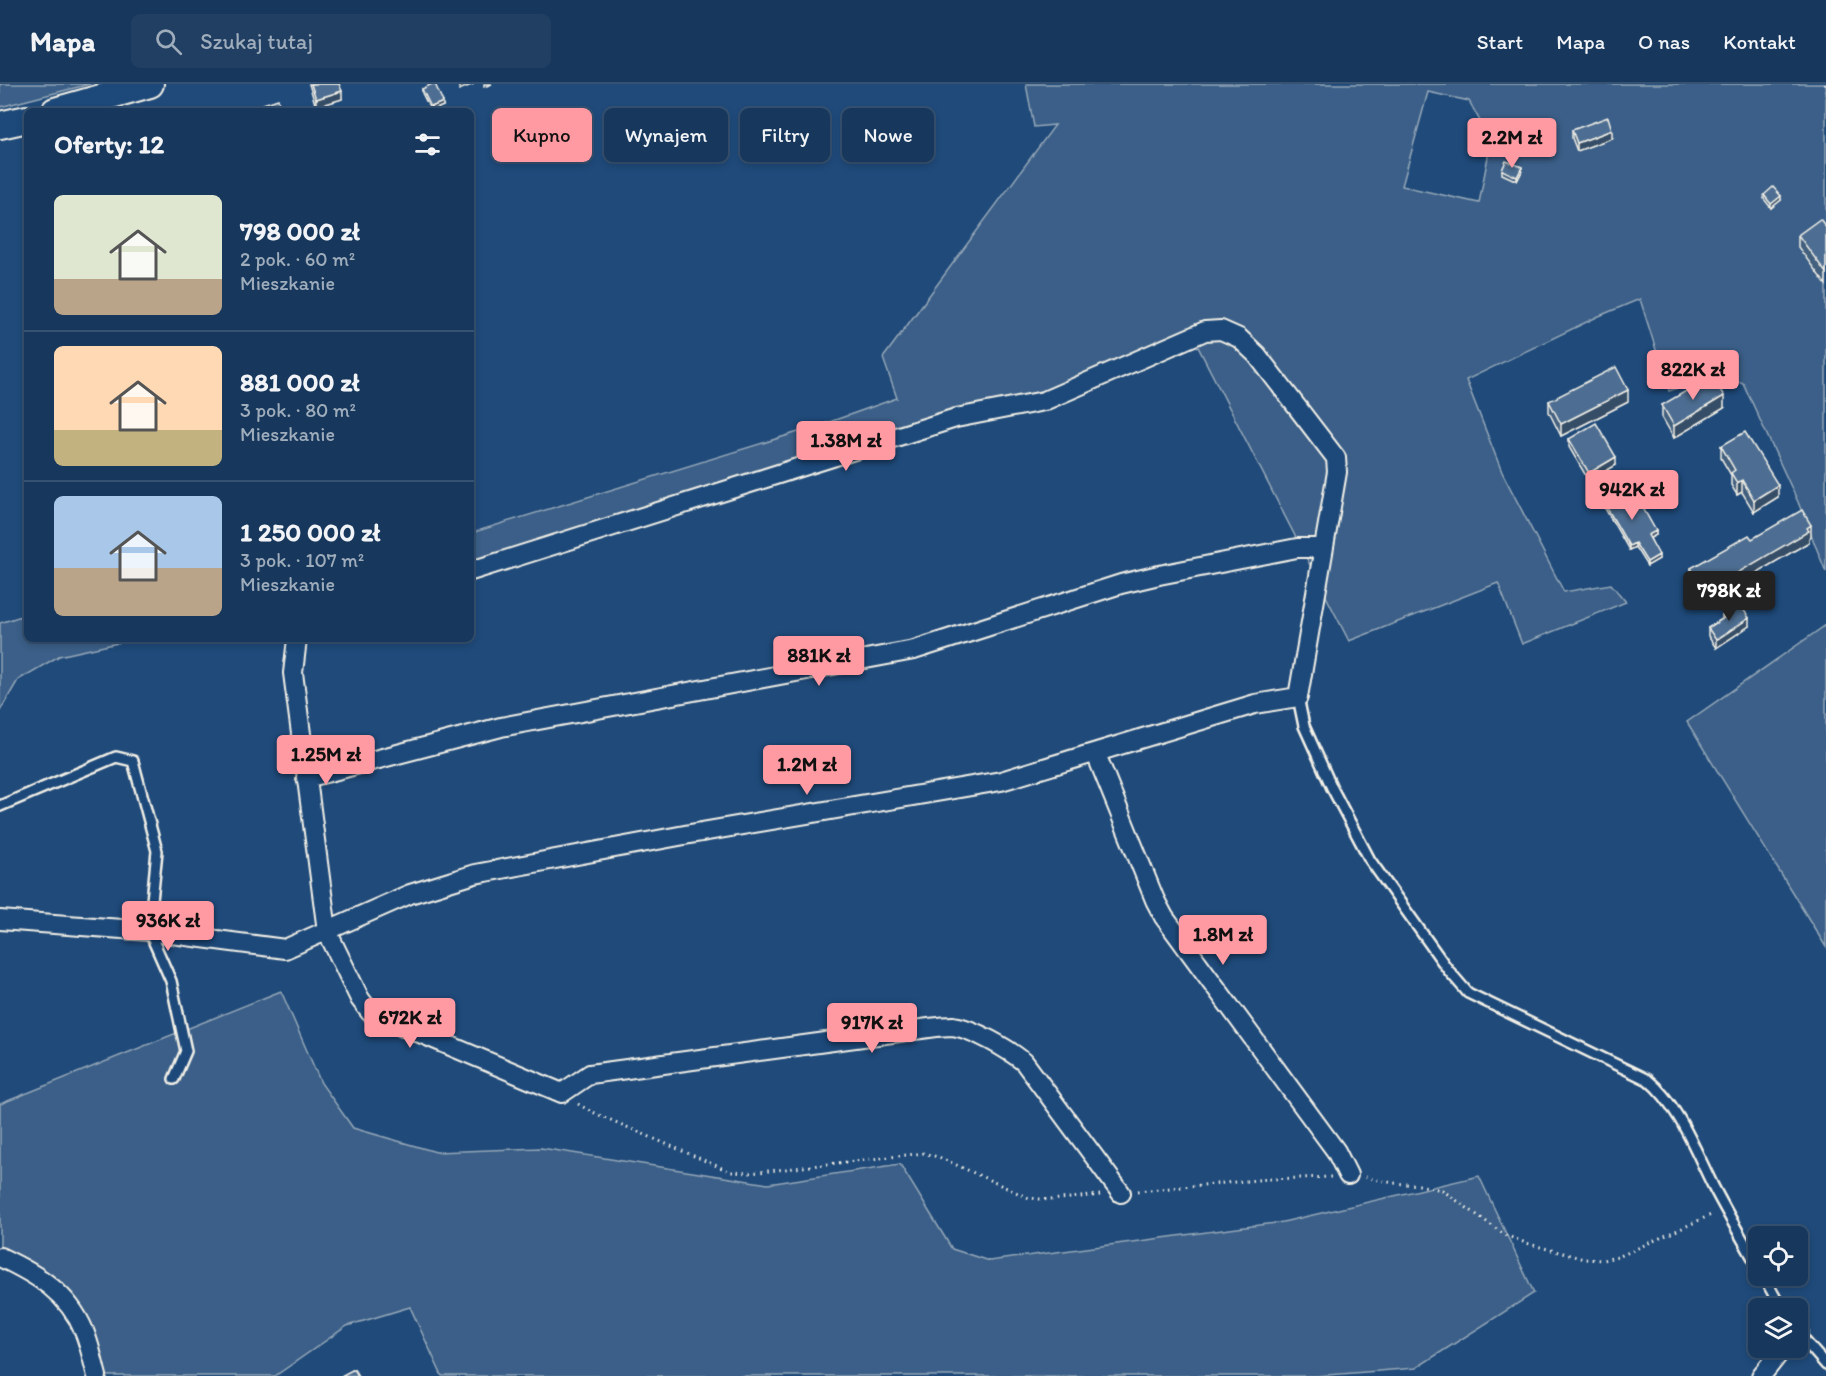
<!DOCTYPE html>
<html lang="pl">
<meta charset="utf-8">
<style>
body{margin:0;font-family:Itim,sans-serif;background:#203f62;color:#f1f3f6;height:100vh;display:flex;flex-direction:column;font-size:22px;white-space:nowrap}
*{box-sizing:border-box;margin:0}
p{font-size:20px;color:#9eacbb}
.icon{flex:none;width:33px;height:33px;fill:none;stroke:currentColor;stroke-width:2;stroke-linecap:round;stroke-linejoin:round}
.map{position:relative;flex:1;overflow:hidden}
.panel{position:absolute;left:24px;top:24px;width:450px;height:534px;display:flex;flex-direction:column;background:#17385c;border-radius:9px;box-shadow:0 3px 9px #0003,0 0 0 2px #365272}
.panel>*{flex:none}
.banner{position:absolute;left:492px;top:24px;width:570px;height:54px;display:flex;gap:12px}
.tools{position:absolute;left:1748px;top:1142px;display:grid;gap:12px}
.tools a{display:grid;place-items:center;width:60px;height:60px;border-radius:9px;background:#17385c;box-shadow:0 3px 9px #0003,0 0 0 2px #365272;font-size:30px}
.price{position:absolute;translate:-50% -51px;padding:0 14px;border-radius:6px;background:#ff9aa2;color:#111;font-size:20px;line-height:39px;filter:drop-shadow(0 2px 3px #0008)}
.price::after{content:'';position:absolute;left:50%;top:36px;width:18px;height:14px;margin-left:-9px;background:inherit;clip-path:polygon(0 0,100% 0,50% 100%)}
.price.active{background:#222;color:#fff}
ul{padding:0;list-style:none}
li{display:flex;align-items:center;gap:18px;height:150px;padding:0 30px}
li+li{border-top:2px solid #365272}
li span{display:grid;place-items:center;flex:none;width:168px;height:120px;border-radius:9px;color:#555}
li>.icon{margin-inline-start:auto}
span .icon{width:72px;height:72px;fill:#fffc;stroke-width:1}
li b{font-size:26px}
h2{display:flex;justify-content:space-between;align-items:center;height:72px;padding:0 30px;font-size:26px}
.chip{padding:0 21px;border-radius:9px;background:#17385c;box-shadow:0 3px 9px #0003,0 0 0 2px #365272;font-size:21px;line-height:54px}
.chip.active{background:#ff9aa2;color:#111}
header{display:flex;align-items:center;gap:36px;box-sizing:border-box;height:84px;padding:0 30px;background:#17385c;border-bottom:2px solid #365272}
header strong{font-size:28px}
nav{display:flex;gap:33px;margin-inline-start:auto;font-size:21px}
.search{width:420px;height:54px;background:#203f62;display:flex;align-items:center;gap:15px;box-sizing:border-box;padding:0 21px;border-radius:9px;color:#9eacbb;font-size:22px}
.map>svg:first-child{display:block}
.green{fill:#3a5f88;stroke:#97a8b8;stroke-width:1.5;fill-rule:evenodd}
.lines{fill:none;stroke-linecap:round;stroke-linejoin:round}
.lane-casing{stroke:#f4f1e8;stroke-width:14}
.street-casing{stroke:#f4f1e8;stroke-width:22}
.secondary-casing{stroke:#f4f1e8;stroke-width:30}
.path{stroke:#f4f1e8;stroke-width:3;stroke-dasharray:1.5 4.5;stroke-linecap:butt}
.lane{stroke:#1f4a7a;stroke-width:9}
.street{stroke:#1f4a7a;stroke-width:18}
.secondary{stroke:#1f4a7a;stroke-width:26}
.wall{fill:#425f7e;stroke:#f4f1e8;stroke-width:1.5}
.shaded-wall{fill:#364d66;stroke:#f4f1e8;stroke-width:1.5}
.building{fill:#4d6e92;stroke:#f4f1e8;stroke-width:1.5}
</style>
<header>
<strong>Mapa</strong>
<div class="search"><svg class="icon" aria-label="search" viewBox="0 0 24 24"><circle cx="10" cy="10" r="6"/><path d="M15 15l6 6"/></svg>Szukaj tutaj</div>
<nav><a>Start</a><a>Mapa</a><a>O nas</a><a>Kontakt</a></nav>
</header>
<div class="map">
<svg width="1826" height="1292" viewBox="0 0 1826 1292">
<rect width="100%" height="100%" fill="#1f4a7a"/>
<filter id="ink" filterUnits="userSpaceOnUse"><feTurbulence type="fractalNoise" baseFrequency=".0167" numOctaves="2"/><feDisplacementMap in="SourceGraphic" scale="12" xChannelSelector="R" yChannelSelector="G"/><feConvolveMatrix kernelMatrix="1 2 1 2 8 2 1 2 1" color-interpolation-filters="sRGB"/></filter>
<g filter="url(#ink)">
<path class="green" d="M 0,0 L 90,0 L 0,23 Z
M 1026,0 L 1826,0 L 1826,488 L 1798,418 L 1743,299 L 1719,290 L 1669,307 L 1640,215 L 1599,232 L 1466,296 L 1502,388 L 1564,508 L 1611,500 L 1626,518 L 1522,560 L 1498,499 L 1349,557 L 1197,261 L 471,487 L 471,449 L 821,341 L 897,314 L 883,274 L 1055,41 L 1034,43 ZM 1428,8 L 1469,17 L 1491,57 L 1479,119 L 1402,102 Z
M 27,530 L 27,555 L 136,555 L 59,572 L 18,596 L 0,627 L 0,539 Z
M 1826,541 L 1826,863 L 1687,638 Z
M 281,907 L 321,999 L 353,1044 L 436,1068 L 541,1064 L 768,1100 L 900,1080 L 952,1165 L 989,1177 L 1283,1138 L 1479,1092 L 1534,1209 L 1416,1284 L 1315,1292 L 442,1292 L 410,1223 L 347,1242 L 275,1292 L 105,1292 L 82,1231 L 0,1166 L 0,1020 Z"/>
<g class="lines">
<defs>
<path id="lane" d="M 1298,613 L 1304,642 L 1332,704 L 1370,776 L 1449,887 L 1468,909 L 1648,996 C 1678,1020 1696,1068 1713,1102 C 1727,1129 1743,1156 1758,1183
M 0,722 L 116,673 L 133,677 L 157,767 L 149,847 L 171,897 L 186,967 L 174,995
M 1763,1191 L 1781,1224
M 1798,1249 L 1826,1281"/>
<path id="street" d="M 297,555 L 293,589 L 327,847 L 360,915 L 370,928 L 562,1009 L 590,990 L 929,944 C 937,943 945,942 953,942 C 974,945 1008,965 1024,978 L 1121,1109
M 1096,670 L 1155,816 L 1164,833 L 1336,1067 L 1348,1091
M 306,694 L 501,643 L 914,566 L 1121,500 L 1159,491 L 1297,464 L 1323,464
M 0,836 L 149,847 L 285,865 L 410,810 L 475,790 L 690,750 L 1001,697 L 1255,620 L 1298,613 L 1337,388 L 1336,374 L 1257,271 L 1239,254 L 1221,246 L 1205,247 L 1044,317 L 956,334 L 471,487
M 0,1173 C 36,1190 68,1208 84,1247 C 90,1261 93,1278 97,1292
M 1797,1251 L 1799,1249
M 1761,1292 L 1784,1263"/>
<path id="secondary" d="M 55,27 L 150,0
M 0,41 L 27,35"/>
</defs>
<use href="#lane" class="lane-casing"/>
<use href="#street" class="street-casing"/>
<use href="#secondary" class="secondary-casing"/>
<path class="path" d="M 1825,0 L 1826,8
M 578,1020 L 590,1027 L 731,1088 L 751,1089 L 924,1069 L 941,1074 L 1029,1114 L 1050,1116 L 1101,1111
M 1365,1093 L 1393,1099 L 1419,1101 L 1442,1106 L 1505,1151 L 1526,1159 L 1584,1175 L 1602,1176 L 1618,1173 L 1713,1130
M 1138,1107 L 1268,1095 L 1331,1093"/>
<use href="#lane" class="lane"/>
<use href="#street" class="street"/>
<use href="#secondary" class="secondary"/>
</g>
<path class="wall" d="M 309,0 L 339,0 L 342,15 L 316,23 Z
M 422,5 L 443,22 L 431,27 L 422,9 Z
M 1572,46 L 1612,54 L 1577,67 L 1572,54 Z
M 1502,86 L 1522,87 L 1517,97 L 1502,90 Z
M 1764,111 L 1781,116 L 1771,124 L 1764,115 Z
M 1826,143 L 1826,201 L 1798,163 L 1798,151 Z
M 1549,317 L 1628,318 L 1561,352 L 1549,328 Z
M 1662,321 L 1724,324 L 1674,354 L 1662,333 Z
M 1569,355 L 1616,381 L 1589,397 L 1569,363 Z
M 1721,362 L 1778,413 L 1754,428 L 1742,408 L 1737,411 L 1731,401 L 1731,391 L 1721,374 Z
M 1603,417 L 1656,451 L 1650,454 L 1659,475 L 1647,482 L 1635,463 L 1629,466 L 1603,421 Z
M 1811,453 L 1809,454 L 1809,458 L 1705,519 L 1691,496 L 1691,484 L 1752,455 Z
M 1722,531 L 1749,542 L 1716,564 L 1708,552 L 1708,544 L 1722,535 Z"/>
<path class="shaded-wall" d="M 459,0 L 474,0 L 459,6 Z
M 484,0 L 492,0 L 484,3 Z
M 342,7 L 342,15 L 316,23 L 316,15 Z
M 443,18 L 443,22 L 431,27 L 431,23 Z
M 1612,46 L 1612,54 L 1577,67 L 1577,59 Z
M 1522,83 L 1522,87 L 1517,97 L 1517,93 Z
M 1781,112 L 1781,116 L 1771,124 L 1771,120 Z
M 1628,306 L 1628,318 L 1561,352 L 1561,340 Z
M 1724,312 L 1724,324 L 1674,354 L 1674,342 Z
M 1616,373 L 1616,381 L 1589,397 L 1589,389 Z
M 1742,396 L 1742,408 L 1737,411 L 1737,399 Z
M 1778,401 L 1778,413 L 1754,428 L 1754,416 Z
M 1811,441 L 1811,453 L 1809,454 L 1809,458 L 1705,519 L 1705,508 Z
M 1656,447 L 1656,451 L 1648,455 L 1648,451 Z
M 1635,459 L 1635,463 L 1629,466 L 1629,462 Z
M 1659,471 L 1659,475 L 1647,482 L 1647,478 Z
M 1749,534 L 1749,542 L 1716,564 L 1716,556 Z"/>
<path class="building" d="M 311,0 L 339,0 L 342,7 L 316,15 Z
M 432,0 L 435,0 L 443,18 L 431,23 L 422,5 Z
M 278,15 L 282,27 L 265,27 L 263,20 Z
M 1608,33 L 1612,46 L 1577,59 L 1572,46 Z
M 1506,77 L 1522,83 L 1517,93 L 1502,86 Z
M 1773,103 L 1781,112 L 1771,120 L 1764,111 Z
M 1820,135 L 1826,143 L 1826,189 L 1798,151 Z
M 1616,283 L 1628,306 L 1561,340 L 1549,317 Z
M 1712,292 L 1724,312 L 1674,342 L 1662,321 Z
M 1596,339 L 1616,373 L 1589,389 L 1569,355 Z
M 1745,348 L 1778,401 L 1754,416 L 1742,396 L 1737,399 L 1731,389 L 1735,386 L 1721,362 Z
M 1630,401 L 1656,447 L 1648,451 L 1659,471 L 1647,478 L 1635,459 L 1629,462 L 1603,417 Z
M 1802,426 L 1811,441 L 1807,444 L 1809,447 L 1705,508 L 1691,484 L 1749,451 L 1752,455 Z
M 1740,520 L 1749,534 L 1716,556 L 1708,544 L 1724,534 L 1722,531 Z
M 354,1285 L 358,1292 L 341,1292 Z"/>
</g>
</svg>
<div class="tools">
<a><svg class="icon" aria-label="locate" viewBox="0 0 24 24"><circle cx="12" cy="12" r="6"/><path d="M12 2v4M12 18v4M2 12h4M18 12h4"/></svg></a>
<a><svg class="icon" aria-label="layers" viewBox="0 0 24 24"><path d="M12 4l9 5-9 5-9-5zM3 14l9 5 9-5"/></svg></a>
</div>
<b class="price" style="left:1512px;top:85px">2.2M zł</b>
<b class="price" style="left:1693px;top:317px">822K zł</b>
<b class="price" style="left:846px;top:388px">1.38M zł</b>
<b class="price" style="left:1632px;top:437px">942K zł</b>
<b class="price active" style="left:1729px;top:538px">798K zł</b>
<b class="price" style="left:819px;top:603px">881K zł</b>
<b class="price" style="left:326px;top:702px">1.25M zł</b>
<b class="price" style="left:807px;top:712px">1.2M zł</b>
<b class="price" style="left:168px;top:868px">936K zł</b>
<b class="price" style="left:1223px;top:882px">1.8M zł</b>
<b class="price" style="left:410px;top:965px">672K zł</b>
<b class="price" style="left:872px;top:970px">917K zł</b>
<div class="banner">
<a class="chip active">Kupno</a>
<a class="chip">Wynajem</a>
<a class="chip">Filtry</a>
<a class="chip">Nowe</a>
</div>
<section class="panel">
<h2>Oferty: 12<svg class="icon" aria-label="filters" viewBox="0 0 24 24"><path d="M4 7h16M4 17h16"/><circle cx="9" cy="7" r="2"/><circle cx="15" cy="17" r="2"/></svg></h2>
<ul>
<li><span style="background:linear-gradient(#dfe7d0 70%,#b9a48a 0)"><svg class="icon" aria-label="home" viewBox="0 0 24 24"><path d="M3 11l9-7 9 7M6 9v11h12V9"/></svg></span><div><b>798 000 zł</b><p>2 pok. · 60 m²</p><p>Mieszkanie</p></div></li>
<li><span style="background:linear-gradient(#ffd9b3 70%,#c2b280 0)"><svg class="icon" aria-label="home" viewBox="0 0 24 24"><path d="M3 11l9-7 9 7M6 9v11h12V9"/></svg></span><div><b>881 000 zł</b><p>3 pok. · 80 m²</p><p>Mieszkanie</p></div></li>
<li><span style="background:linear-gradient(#a9c7e8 60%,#b9a48a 0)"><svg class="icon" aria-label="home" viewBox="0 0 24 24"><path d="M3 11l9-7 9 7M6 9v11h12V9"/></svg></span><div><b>1 250 000 zł</b><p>3 pok. · 107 m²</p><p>Mieszkanie</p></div></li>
</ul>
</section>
</div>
